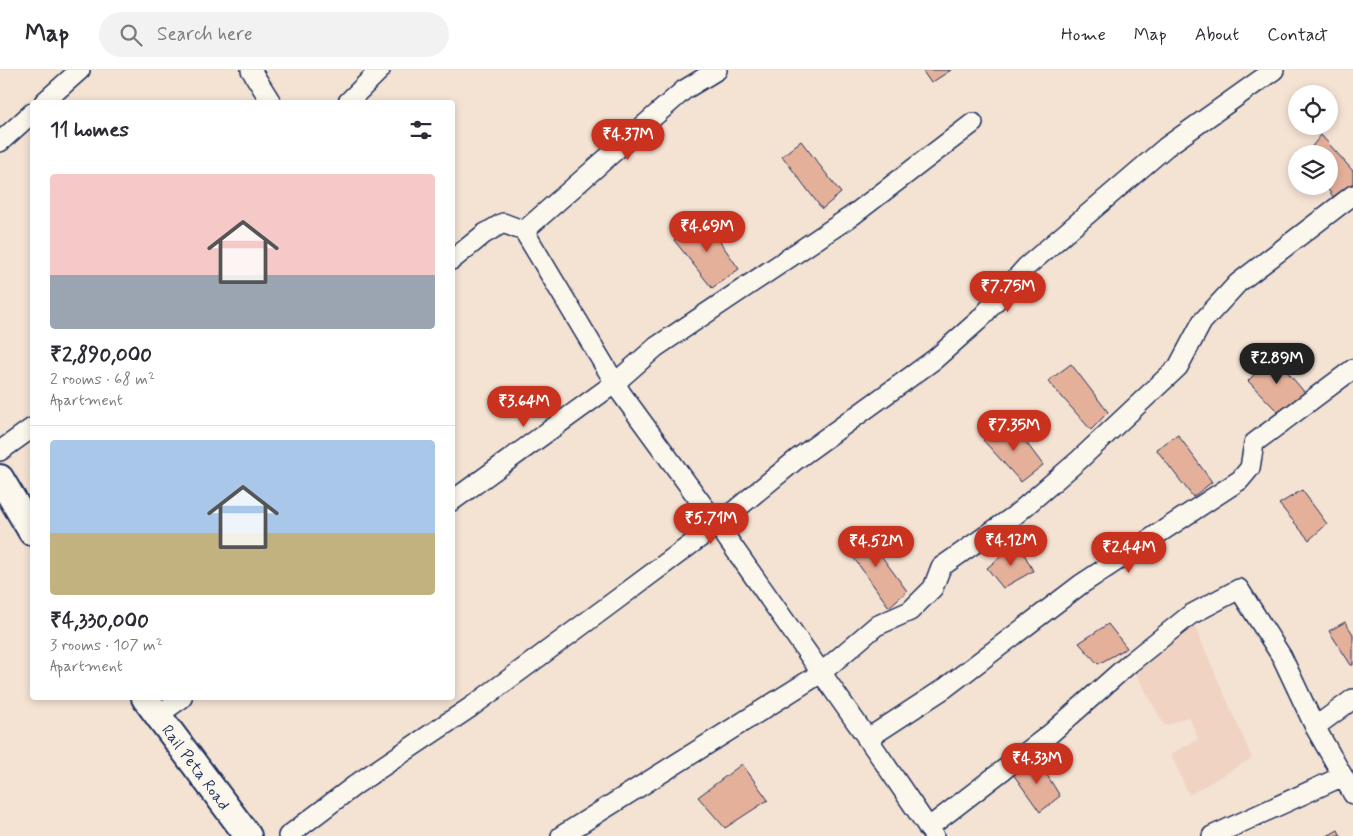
<!DOCTYPE html>
<meta charset="utf-8">
<style>
body{margin:0;font-family:Mynerve,sans-serif;background:#f2f2f3;color:#2b2b33;height:100vh;display:flex;flex-direction:column;font-size:19px;white-space:nowrap}
*{box-sizing:border-box;margin:0}
p{font-size:16px;color:#7c7c81}
.icon{flex:none;width:28px;height:28px;fill:none;stroke:currentColor;stroke-width:2;stroke-linecap:round;stroke-linejoin:round}
.map{position:relative;flex:1;overflow:hidden}
.side{position:absolute;left:30px;top:30px;width:425px;height:600px;display:flex;flex-direction:column;background:#fff;border-radius:5px;box-shadow:0 2px 8px #0003}
.side>*{flex:none}
.buttons{position:absolute;left:1288px;top:15px;display:grid;gap:10px}
.buttons a{display:grid;place-items:center;width:50px;height:50px;border-radius:50%;background:#fff;box-shadow:0 2px 8px #0003;font-size:25px}
.price{position:absolute;translate:-50% -42px;padding:0 11px;border-radius:18px;background:#c8321e;color:#fff;font-size:16px;line-height:32px;filter:drop-shadow(0 1px 2px #0008)}
.price::after{content:'';position:absolute;left:50%;top:30px;width:15px;height:11px;margin-left:-8px;background:inherit;clip-path:polygon(0 0,100% 0,50% 100%)}
.price.active{background:#222;color:#fff}
ul{padding:0;list-style:none}
li{display:grid;align-content:center;gap:10px;height:265px;padding:0 20px}
li+li{border-top:1px solid #e1e1e2}
li span{display:grid;place-items:center;height:155px;border-radius:5px;color:#555}
li>.icon{margin-inline-start:auto}
span .icon{width:90px;height:90px;fill:#fffc;stroke-width:1}
li b{font-size:21px}
h2{display:flex;justify-content:space-between;align-items:center;height:60px;padding:0 20px;font-size:21px}
header{display:flex;align-items:center;gap:30px;box-sizing:border-box;height:70px;padding:0 25px;background:#fff;border-bottom:1px solid #e1e1e2}
header strong{font-size:24px}
nav{display:flex;gap:28px;margin-inline-start:auto;font-size:18px}
.search{width:350px;height:45px;background:#f2f2f3;display:flex;align-items:center;gap:12px;box-sizing:border-box;padding:0 18px;border-radius:28px;color:#7c7c81;font-size:19px}
.map>svg:first-child{display:block}
.built{fill:#f0d3c2}
.building{fill:#e5b09a;stroke:#1b2f5e}
.lines{fill:none;stroke-linecap:round;stroke-linejoin:round}
.street-casing{stroke:#1b2f5e;stroke-width:22}
.secondary-casing{stroke:#1b2f5e;stroke-width:30}
.street{stroke:#fbf7ec;stroke-width:19}
.secondary{stroke:#fbf7ec;stroke-width:26}
.labels{text-anchor:middle;stroke-width:4;stroke-linejoin:round;paint-order:stroke}
.street-label{font-size:16px;fill:#1b2f5e;stroke:#fbf7ec}
</style>
<header>
<strong>Map</strong>
<div class="search"><svg class="icon" aria-label="search" viewBox="0 0 24 24"><circle cx="10" cy="10" r="6"/><path d="M15 15l6 6"/></svg>Search here</div>
<nav><a>Home</a><a>Map</a><a>About</a><a>Contact</a></nav>
</header>
<div class="map">
<svg width="1353" height="766" viewBox="0 0 1353 766">
<rect width="100%" height="100%" fill="#f4e2d3"/>
<filter id="ink" filterUnits="userSpaceOnUse"><feTurbulence type="fractalNoise" baseFrequency=".02" numOctaves="2"/><feDisplacementMap in="SourceGraphic" scale="10" xChannelSelector="R" yChannelSelector="G"/><feConvolveMatrix kernelMatrix="1 2 1 2 8 2 1 2 1" color-interpolation-filters="sRGB"/></filter>
<g filter="url(#ink)">
<path class="built" d="M 1195,557 L 1252,688 L 1189,725 L 1171,684 L 1198,669 L 1189,646 L 1165,656 L 1130,593 L 1166,566 Z"/>
<path class="building" d="M 922,0 L 951,0 L 931,13 Z
M 1321,65 L 1353,101 L 1353,113 L 1333,127 L 1326,116 L 1329,116 L 1329,84 L 1306,84 Z
M 801,71 L 841,123 L 822,139 L 782,86 Z
M 702,146 L 739,199 L 712,218 L 674,170 Z
M 1273,285 L 1306,324 L 1279,343 L 1248,311 Z
M 1071,294 L 1108,342 L 1091,360 L 1048,311 Z
M 1011,352 L 1043,395 L 1021,412 L 983,370 Z
M 1178,365 L 1212,412 L 1193,427 L 1156,379 Z
M 1302,420 L 1327,454 L 1309,470 L 1279,434 Z
M 863,461 L 907,521 L 889,537 L 843,473 Z
M 1018,472 L 1033,501 L 1003,518 L 987,498 Z
M 1345,552 L 1353,564 L 1353,595 L 1351,595 L 1329,561 Z
M 1108,554 L 1127,578 L 1098,594 L 1079,573 Z
M 1037,689 L 1060,726 L 1040,742 L 1013,704 Z
M 742,694 L 768,730 L 725,758 L 698,727 Z
M 1338,760 L 1341,766 L 1327,766 Z"/>
<g class="lines">
<defs>
<path id="street" d="M 251,0 L 271,32
M 44,32 L 80,0
M 348,32 L 380,0
M 0,72 L 32,43
M 524,161 L 684,20 L 717,0
M 452,190 L 484,164 L 503,153 L 524,161 L 621,323 L 724,464 L 877,682 L 934,766
M 0,381 L 32,358
M 452,431 L 615,313 L 656,277 L 853,145 L 973,53
M 158,645 L 182,628
M 1315,657 L 1353,629
M 867,669 L 945,618 L 1080,515 L 1240,410 L 1250,398 L 1254,373 L 1353,299
M 928,758 L 1050,664 L 1130,593 L 1190,545 L 1239,519 L 1282,587 L 1315,657 L 1353,724
M 288,766 L 358,713 L 471,637 L 604,539 L 717,455 L 797,389 L 935,289 L 979,250 L 1026,197 L 1166,77 L 1274,0
M 561,766 L 821,603 L 876,556 L 910,541 L 933,518 L 941,497 L 1014,446 L 1079,390 L 1178,297 L 1202,252 L 1238,213 L 1353,125
M 1212,766 L 1343,706"/>
<g id="secondary">
<path d="M 0,408 L 32,462"/>
<path id="s1" d="M 145,628 L 248,766"/>
</g>
</defs>
<use href="#street" class="street-casing"/>
<use href="#secondary" class="secondary-casing"/>
<use href="#street" class="street"/>
<use href="#secondary" class="secondary"/>
</g>
</g>
<g class="labels">
<g class="street-label">
<text dy="6" stroke="none"><textPath href="#s1" startOffset="86">Rail Peta Road</textPath></text>
</g>
</g>
</svg>
<div class="buttons">
<a><svg class="icon" aria-label="locate" viewBox="0 0 24 24"><circle cx="12" cy="12" r="6"/><path d="M12 2v4M12 18v4M2 12h4M18 12h4"/></svg></a>
<a><svg class="icon" aria-label="layers" viewBox="0 0 24 24"><path d="M12 4l9 5-9 5-9-5zM3 14l9 5 9-5"/></svg></a>
</div>
<b class="price" style="left:628px;top:91px">₹4.37M</b>
<b class="price" style="left:707px;top:183px">₹4.69M</b>
<b class="price" style="left:1008px;top:243px">₹7.75M</b>
<b class="price active" style="left:1277px;top:315px">₹2.89M</b>
<b class="price" style="left:524px;top:358px">₹3.64M</b>
<b class="price" style="left:1014px;top:382px">₹7.35M</b>
<b class="price" style="left:711px;top:475px">₹5.71M</b>
<b class="price" style="left:1011px;top:497px">₹4.12M</b>
<b class="price" style="left:876px;top:498px">₹4.52M</b>
<b class="price" style="left:1129px;top:504px">₹2.44M</b>
<b class="price" style="left:1037px;top:715px">₹4.33M</b>
<section class="side">
<h2>11 homes<svg class="icon" aria-label="filters" viewBox="0 0 24 24"><path d="M4 7h16M4 17h16"/><circle cx="9" cy="7" r="2"/><circle cx="15" cy="17" r="2"/></svg></h2>
<ul>
<li><span style="background:linear-gradient(#f6c9c9 65%,#9aa5b1 0)"><svg class="icon" aria-label="home" viewBox="0 0 24 24"><path d="M3 11l9-7 9 7M6 9v11h12V9"/></svg></span><div><b>₹2,890,000</b><p>2 rooms · 68 m²</p><p>Apartment</p></div></li>
<li><span style="background:linear-gradient(#a9c7e8 60%,#c2b280 0)"><svg class="icon" aria-label="home" viewBox="0 0 24 24"><path d="M3 11l9-7 9 7M6 9v11h12V9"/></svg></span><div><b>₹4,330,000</b><p>3 rooms · 107 m²</p><p>Apartment</p></div></li>
</ul>
</section>
</div>
